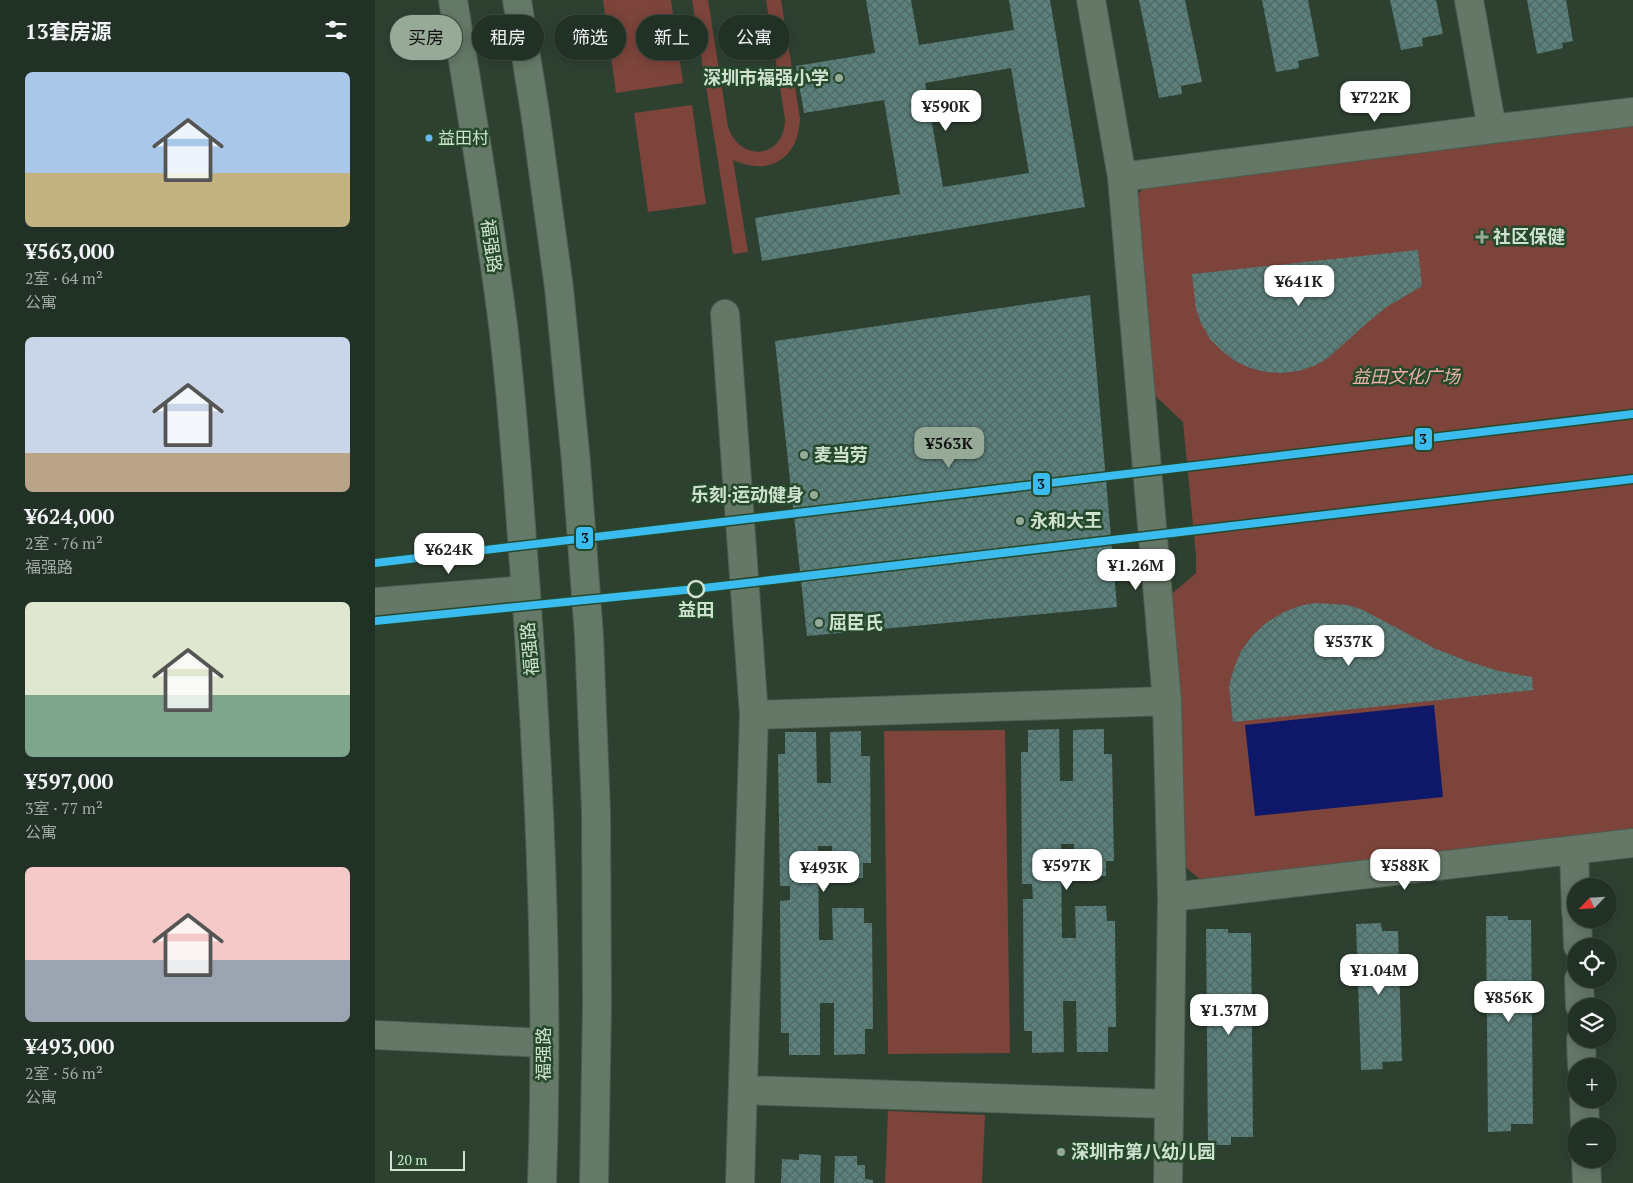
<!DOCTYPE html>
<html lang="zh">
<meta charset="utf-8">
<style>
body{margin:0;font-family:"PT Serif","Noto Sans SC",serif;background:#2e3d32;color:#f1f3f6;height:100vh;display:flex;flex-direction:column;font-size:19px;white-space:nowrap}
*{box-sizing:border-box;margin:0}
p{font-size:16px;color:#a2a9a7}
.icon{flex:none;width:28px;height:28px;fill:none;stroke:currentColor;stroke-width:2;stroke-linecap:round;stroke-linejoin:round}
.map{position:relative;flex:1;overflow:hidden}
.panel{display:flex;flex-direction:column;background:#223125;width:375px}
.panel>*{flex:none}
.guide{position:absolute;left:15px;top:15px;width:475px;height:45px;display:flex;gap:10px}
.needle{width:32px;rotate:245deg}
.buttons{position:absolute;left:1192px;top:878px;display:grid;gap:10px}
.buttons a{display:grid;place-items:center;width:50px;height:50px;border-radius:50%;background:#223125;box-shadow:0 2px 12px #0003,0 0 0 1px #3f4c42;font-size:25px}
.scale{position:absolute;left:15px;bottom:12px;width:75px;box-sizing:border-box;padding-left:5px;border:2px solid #cfe2d0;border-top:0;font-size:14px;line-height:18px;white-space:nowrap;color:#cfe2d0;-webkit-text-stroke:4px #26492c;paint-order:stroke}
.price{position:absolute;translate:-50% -42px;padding:0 11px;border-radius:10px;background:#fff;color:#222;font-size:16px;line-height:32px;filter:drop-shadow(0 1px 2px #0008)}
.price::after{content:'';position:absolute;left:50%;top:30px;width:15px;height:11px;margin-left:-8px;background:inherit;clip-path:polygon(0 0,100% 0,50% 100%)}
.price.active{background:#97aa98;color:#111}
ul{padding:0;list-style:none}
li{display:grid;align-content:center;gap:10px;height:265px;padding:0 25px}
li span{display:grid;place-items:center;height:155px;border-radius:8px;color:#555}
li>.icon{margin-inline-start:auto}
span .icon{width:90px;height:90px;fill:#fffc;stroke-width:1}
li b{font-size:21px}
h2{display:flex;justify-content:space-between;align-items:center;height:60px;padding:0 25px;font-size:21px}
.chip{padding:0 18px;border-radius:22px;background:#223125;box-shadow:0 2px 12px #0003,0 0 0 1px #3f4c42;font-size:18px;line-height:45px}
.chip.active{background:#97aa98;color:#111}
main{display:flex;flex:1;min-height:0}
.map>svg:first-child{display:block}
.green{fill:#7c443b}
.water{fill:#0f1769}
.building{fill:url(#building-cross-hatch);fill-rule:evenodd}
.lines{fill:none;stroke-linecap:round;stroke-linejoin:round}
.minor-casing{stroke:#4d5c4e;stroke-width:30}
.major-casing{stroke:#4d5c4e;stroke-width:30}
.minor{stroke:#657868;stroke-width:28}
.major{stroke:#647967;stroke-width:28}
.metro-1-casing{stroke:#26492c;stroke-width:11}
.metro-1{stroke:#3abcee;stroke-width:8}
.poi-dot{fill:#97aa98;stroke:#26492c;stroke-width:2}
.bus-dot{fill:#6db6f5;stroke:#26492c;stroke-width:2}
.stop-dot{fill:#26492c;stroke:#cfe2d0;stroke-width:2.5}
.labels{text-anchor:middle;stroke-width:5;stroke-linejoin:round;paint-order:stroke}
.bus-label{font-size:17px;fill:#cfe2d0;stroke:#26492c;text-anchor:start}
.poi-label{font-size:18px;font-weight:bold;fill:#cfe2d0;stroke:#26492c;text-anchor:start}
.street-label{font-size:18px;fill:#cfe2d0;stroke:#26492c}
.park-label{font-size:18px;font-style:italic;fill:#eeb1a8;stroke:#26492c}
.stop-label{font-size:18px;font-weight:bold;fill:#cfe2d0;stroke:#26492c}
.line-badge{stroke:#26492c;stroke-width:2}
.pale-badge-label{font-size:14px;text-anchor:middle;font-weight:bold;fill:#111}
</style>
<main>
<section class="panel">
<h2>13套房源<svg class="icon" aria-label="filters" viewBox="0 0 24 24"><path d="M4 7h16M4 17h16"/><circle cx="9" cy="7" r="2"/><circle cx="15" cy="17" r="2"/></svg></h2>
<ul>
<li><span style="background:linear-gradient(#a9c7e8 65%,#c2b280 0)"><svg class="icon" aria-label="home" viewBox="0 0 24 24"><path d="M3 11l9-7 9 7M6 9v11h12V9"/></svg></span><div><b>¥563,000</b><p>2室 · 64 m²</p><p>公寓</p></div></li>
<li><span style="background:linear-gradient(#c9d6e8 75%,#b9a48a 0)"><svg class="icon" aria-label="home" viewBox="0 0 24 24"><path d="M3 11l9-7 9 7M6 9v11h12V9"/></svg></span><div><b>¥624,000</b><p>2室 · 76 m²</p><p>福强路</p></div></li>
<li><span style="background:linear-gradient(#dfe7d0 60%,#7fa58c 0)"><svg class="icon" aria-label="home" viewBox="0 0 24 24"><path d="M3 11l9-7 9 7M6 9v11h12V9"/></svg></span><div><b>¥597,000</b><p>3室 · 77 m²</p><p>公寓</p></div></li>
<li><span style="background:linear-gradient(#f6c9c9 60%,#9aa5b1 0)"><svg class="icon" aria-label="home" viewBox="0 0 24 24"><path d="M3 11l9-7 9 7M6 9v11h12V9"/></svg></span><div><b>¥493,000</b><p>2室 · 56 m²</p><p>公寓</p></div></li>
</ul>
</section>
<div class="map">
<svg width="1258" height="1183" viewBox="0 0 1258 1183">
<defs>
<pattern id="building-cross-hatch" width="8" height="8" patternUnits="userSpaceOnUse" patternTransform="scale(1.25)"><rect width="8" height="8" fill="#5c807c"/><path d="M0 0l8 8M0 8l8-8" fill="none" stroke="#506863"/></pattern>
</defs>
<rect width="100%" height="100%" fill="#2e4131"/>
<path class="green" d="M 228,0 L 296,0 L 308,83 L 241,93 Z
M 317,0 L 333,0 L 353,127 C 366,164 410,158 410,119 L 391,0 L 406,0 L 425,118 C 424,158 395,177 358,160 L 373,252 L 358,254 Z
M 317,105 L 331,204 L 273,212 L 259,113 Z
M 1258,118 L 1258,834 L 833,886 L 802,860 L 791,599 L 821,573 L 821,555 L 808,422 L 773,389 L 759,205 L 764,193 L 778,178 Z
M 630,730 L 635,1053 L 513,1054 L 509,731 Z
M 513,1111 L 610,1115 L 607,1183 L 510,1183 Z"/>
<path class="water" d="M 1059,705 L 1068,797 L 880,816 L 870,725 Z"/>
<path class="building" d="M 491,0 L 536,0 L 544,45 L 639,30 L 634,0 L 675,0 L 710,207 L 387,261 L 380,218 L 525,194 L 509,100 L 429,113 L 421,66 L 500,53 ZM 636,68 L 654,173 L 568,187 L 550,83 Z
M 764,0 L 810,0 L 827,82 L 806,86 L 807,94 L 784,98 Z
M 887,0 L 933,0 L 944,56 L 923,61 L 924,68 L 901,72 Z
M 1015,0 L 1061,0 L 1068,34 L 1047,38 L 1048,46 L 1026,50 Z
M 1152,0 L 1191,0 L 1198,41 L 1187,43 L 1188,48 L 1162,54 Z
M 1043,250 L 1047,286 L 1010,308 L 993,322 L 953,358 L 939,366 L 923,371 L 907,373 L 891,372 L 875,368 L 860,361 L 847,351 L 835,339 L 827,325 L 821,310 L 817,274 Z
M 715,295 L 742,607 L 432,636 L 400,341 Z
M 940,603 L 973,605 L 988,610 L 1061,649 L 1092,661 L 1124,671 L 1157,677 L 1158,690 L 858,722 L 854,686 L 859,668 L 866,651 L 877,636 L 891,623 L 907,613 L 924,606 Z
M 684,729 L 685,781 L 698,781 L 698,730 L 729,729 L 729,754 L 737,754 L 739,861 L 731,861 L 731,876 L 700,875 L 699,844 L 686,844 L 687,938 L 701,938 L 700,906 L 731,906 L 732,921 L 740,921 L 741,1027 L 733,1027 L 733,1052 L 702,1052 L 701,1001 L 688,1001 L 689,1052 L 657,1053 L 657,1031 L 649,1031 L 648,899 L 658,899 L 657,884 L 647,884 L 646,752 L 653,752 L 653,730 Z
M 486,731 L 486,756 L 495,756 L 496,863 L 488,863 L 488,878 L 457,878 L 457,846 L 443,846 L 444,940 L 458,940 L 457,908 L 489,908 L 489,923 L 497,923 L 498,1029 L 490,1029 L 490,1054 L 459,1055 L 459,1003 L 445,1003 L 445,1055 L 414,1055 L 414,1033 L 406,1033 L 405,901 L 415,900 L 415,886 L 405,886 L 403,754 L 410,754 L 410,732 L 441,732 L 442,783 L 456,783 L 455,732 Z
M 1111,916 L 1133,916 L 1133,920 L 1156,920 L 1158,1124 L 1136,1124 L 1136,1131 L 1113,1132 Z
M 1006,923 L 1007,931 L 1023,931 L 1027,1061 L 1007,1062 L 1008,1069 L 986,1070 L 981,924 Z
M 831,929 L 853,929 L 853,933 L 876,933 L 878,1137 L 856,1137 L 856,1145 L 833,1145 Z
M 424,1154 L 446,1155 L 445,1183 L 406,1183 L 407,1159 L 424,1160 Z
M 460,1156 L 482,1156 L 482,1165 L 490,1165 L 490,1179 L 498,1180 L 498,1183 L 459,1183 Z"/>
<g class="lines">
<defs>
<path id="minor" d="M 716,0 L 747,177 L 792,701 L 797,897 L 793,1183
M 1094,0 L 1117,129
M 747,177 L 1117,129 L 1258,112
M 350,314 L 379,715 L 365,1183
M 0,602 L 150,590
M 379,715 L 792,701
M 1199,850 L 1201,912
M 797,897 L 1258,843
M 1202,919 L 1203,946
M 1204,979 L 1205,1006
M 0,1035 L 169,1043
M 1206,1039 L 1207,1066
M 368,1090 L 794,1104
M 1209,1099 L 1210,1126
M 1211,1159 L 1212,1183"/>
<path id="major" d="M 78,0 C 96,108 114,216 128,325 C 139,414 144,503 151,592 C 165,789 174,986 167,1183
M 142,0 L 160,112 L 184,288 L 201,462 L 214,636 L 221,811 L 222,1006 L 219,1183"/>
</defs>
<use href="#minor" class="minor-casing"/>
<use href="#major" class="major-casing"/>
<use href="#minor" class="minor"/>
<use href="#major" class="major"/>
<defs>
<path id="metro-1" d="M 0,563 L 1258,414
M 0,621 L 320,589 L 1258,479"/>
</defs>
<use href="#metro-1" class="metro-1-casing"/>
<use href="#metro-1" class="metro-1"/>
</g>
<g class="poi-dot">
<circle cx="464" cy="78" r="5"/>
<path d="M1104.5 229.5h5v5h5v5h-5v5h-5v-5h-5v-5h5z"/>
<circle cx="429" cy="455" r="5"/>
<circle cx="439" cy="495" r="5"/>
<circle cx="645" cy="521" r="5"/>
<circle cx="444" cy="623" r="5"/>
<circle cx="686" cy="1152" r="5"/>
</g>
<circle class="bus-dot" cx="54" cy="138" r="4.5"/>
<circle class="stop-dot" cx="321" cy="589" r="8"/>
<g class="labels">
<g class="bus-label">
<text x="63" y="144">益田村</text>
</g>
<g class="poi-label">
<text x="454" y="84" text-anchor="end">深圳市福强小学</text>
<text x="1118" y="243">社区保健</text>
<text x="439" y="461">麦当劳</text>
<text x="429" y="501" text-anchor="end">乐刻·运动健身</text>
<text x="655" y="527">永和大王</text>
<text x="454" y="629">屈臣氏</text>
<text x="696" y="1158">深圳市第八幼儿园</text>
</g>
<g class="street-label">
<text transform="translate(116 246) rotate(82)" y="6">福强路</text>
<text transform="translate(155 649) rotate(-95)" y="6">福强路</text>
<text transform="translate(169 1054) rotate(-90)" y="6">福强路</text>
</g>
<g class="park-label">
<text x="1031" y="383">益田文化广场</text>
</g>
<g class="stop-label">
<text x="321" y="616">益田</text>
</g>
</g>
<g class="line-badge">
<rect x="1039" y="427" width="19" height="24" rx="5" fill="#3abcee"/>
<rect x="657" y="472" width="19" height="24" rx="5" fill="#3abcee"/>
<rect x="200" y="526" width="19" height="24" rx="5" fill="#3abcee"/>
</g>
<g class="pale-badge-label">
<text x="1048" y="444">3</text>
<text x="666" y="489">3</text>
<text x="210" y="543">3</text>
</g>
</svg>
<div class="buttons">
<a><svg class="needle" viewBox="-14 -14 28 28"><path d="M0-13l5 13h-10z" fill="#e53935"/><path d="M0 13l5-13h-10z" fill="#a2a9a7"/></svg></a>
<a><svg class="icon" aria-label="locate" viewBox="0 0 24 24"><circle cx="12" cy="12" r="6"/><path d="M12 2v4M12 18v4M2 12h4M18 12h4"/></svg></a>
<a><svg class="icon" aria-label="layers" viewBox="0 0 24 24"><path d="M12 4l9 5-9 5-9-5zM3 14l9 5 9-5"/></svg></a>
<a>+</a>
<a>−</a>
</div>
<div class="scale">20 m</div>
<b class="price" style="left:1000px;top:123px">¥722K</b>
<b class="price" style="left:571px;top:132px">¥590K</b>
<b class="price" style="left:924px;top:307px">¥641K</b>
<b class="price active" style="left:574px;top:469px">¥563K</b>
<b class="price" style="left:74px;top:575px">¥624K</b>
<b class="price" style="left:761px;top:591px">¥1.26M</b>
<b class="price" style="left:974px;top:667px">¥537K</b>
<b class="price" style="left:692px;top:891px">¥597K</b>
<b class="price" style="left:1030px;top:891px">¥588K</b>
<b class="price" style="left:449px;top:893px">¥493K</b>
<b class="price" style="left:1004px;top:996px">¥1.04M</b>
<b class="price" style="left:1134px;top:1023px">¥856K</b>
<b class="price" style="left:854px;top:1036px">¥1.37M</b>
<div class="guide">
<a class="chip active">买房</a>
<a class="chip">租房</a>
<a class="chip">筛选</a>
<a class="chip">新上</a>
<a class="chip">公寓</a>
</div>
</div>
</main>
